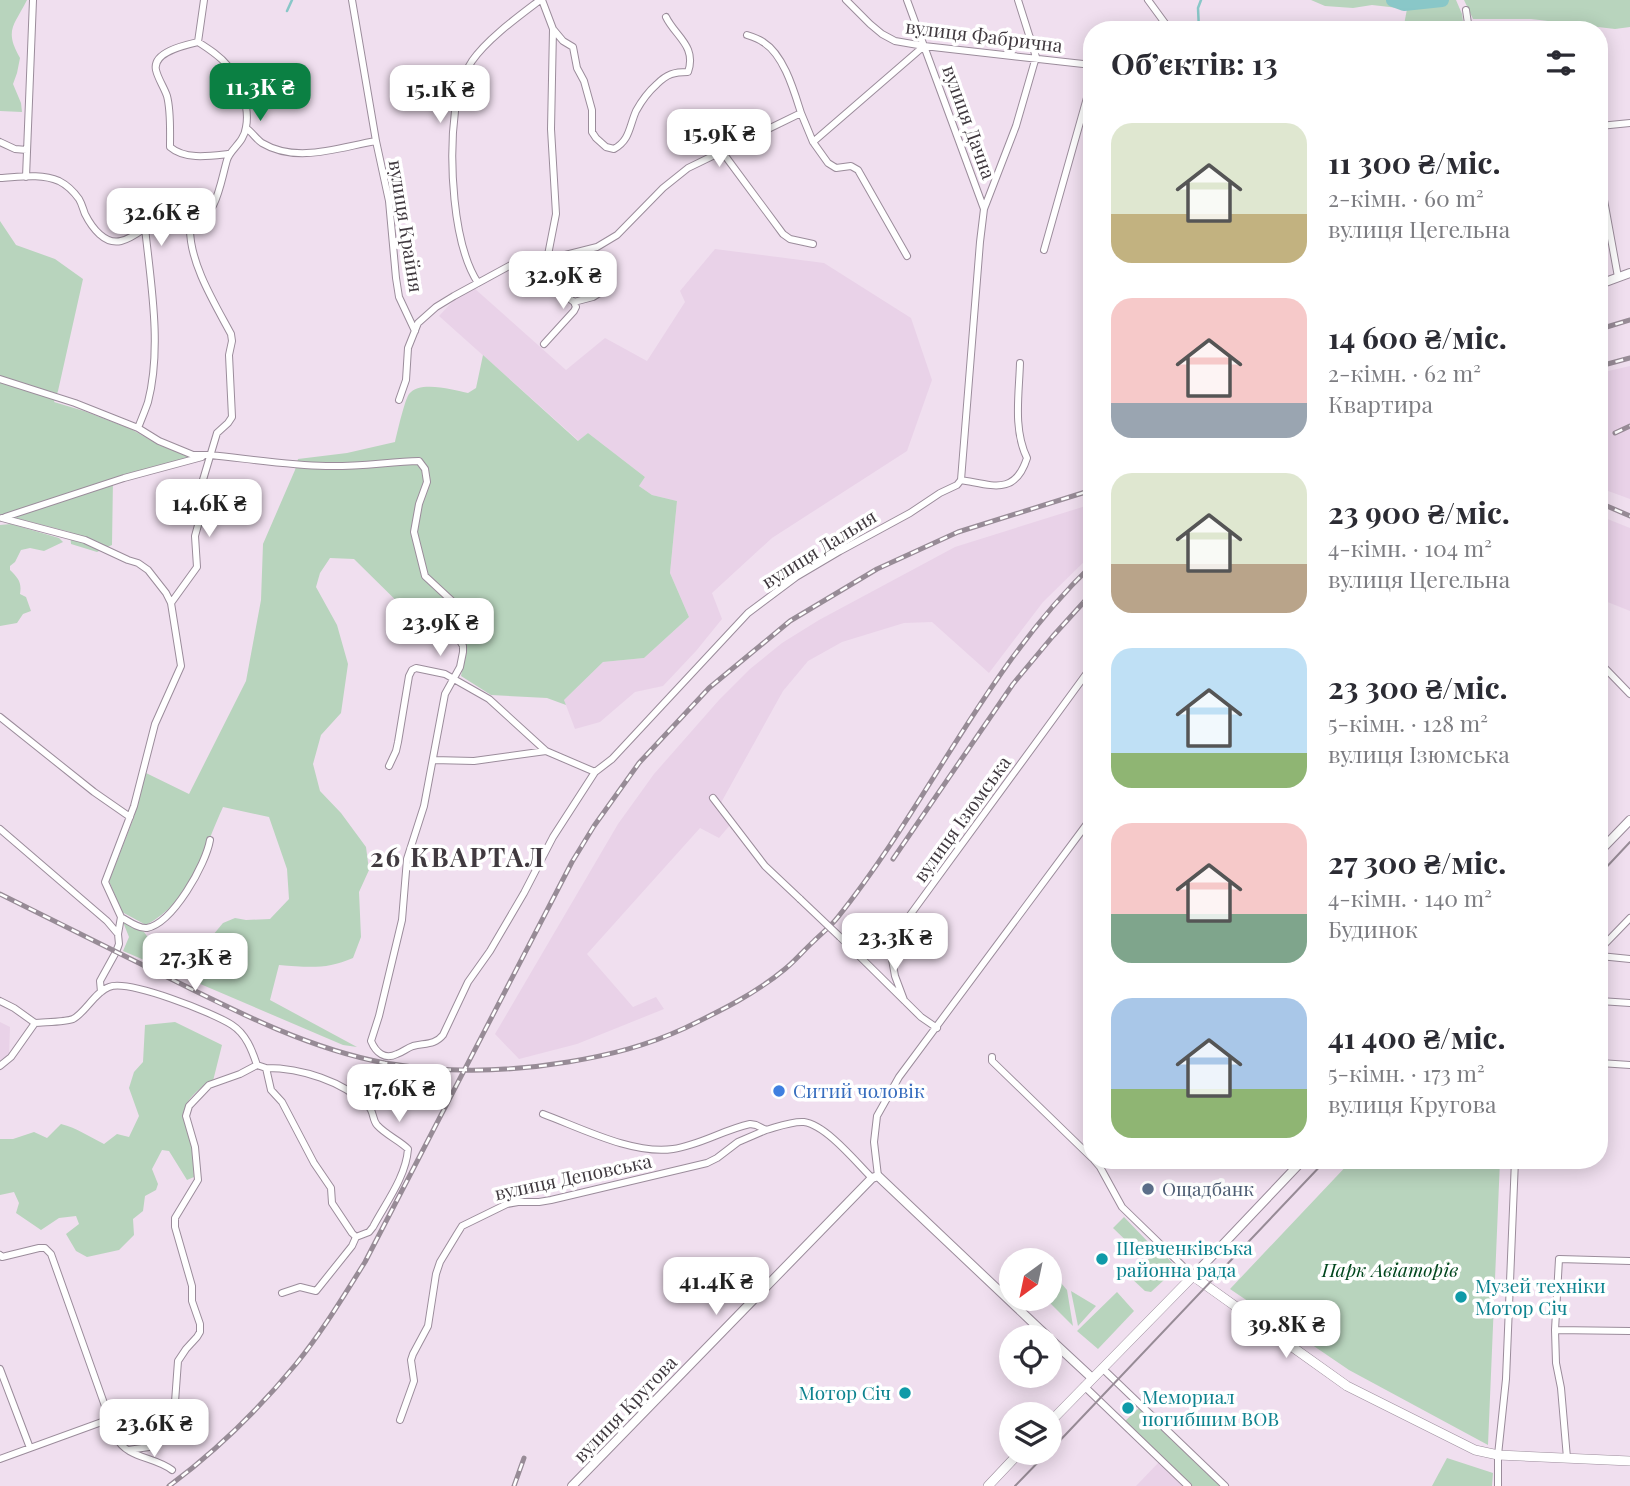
<!DOCTYPE html>
<html lang="uk">
<meta charset="utf-8">
<style>
body{margin:0;font-family:"Playfair Display",serif;background:#f7f7f7;color:#2b2b33;height:100vh;display:flex;flex-direction:column;font-size:26px;white-space:nowrap}
*{box-sizing:border-box;margin:0}
p{font-size:23px;color:#7c7c81}
.icon{flex:none;width:38px;height:38px;fill:none;stroke:currentColor;stroke-width:2;stroke-linecap:round;stroke-linejoin:round}
.map{position:relative;flex:1;overflow:hidden}
.panel{position:absolute;left:1083px;top:21px;width:525px;height:1148px;display:flex;flex-direction:column;background:#fff;border-radius:28px;box-shadow:0 4px 18px #0003}
.panel>*{flex:none}
.needle{width:46px;rotate:213deg}
.controls{position:absolute;left:999px;top:1248px;display:grid;gap:14px}
.controls a{display:grid;place-items:center;width:63px;height:63px;border-radius:50%;background:#fff;box-shadow:0 4px 18px #0003;font-size:35px}
.price{position:absolute;translate:-50% -60px;padding:0 16px;border-radius:14px;background:#fff;color:#222;font-size:23px;line-height:46px;filter:drop-shadow(0 2px 4px #0008)}
.price::after{content:'';position:absolute;left:50%;top:42px;width:21px;height:16px;margin-left:-10px;background:inherit;clip-path:polygon(0 0,100% 0,50% 100%)}
.price.selected{background:#0b8043;color:#fff}
ul{padding:0;list-style:none}
li{display:flex;align-items:center;gap:21px;height:175px;padding:0 28px}
li span{display:grid;place-items:center;flex:none;width:196px;height:140px;border-radius:21px;color:#555}
li>.icon{margin-inline-start:auto}
span .icon{width:84px;height:84px;fill:#fffc;stroke-width:1}
li b{font-size:30px}
h2{display:flex;justify-content:space-between;align-items:center;height:84px;padding:0 28px;font-size:30px}
.map>svg:first-child{display:block}
.built{fill:#e9d2e8}
.green{fill:#b8d4bd}
.lines{fill:none;stroke-linecap:round;stroke-linejoin:round}
.stream{stroke:#89c7c8;stroke-width:2.5}
.river{stroke:#89c7c8;stroke-width:14}
.minor-casing{stroke:#9b8c9b;stroke-width:8}
.tertiary-casing{stroke:#9b8c9b;stroke-width:10}
.secondary-casing{stroke:#9b8c9b;stroke-width:10}
.minor{stroke:#fff;stroke-width:6}
.tertiary{stroke:#fff;stroke-width:8}
.secondary{stroke:#fff;stroke-width:9}
.tram{stroke:#978b96;stroke-width:2}
.rail-casing{stroke:#978b96;stroke-width:5}
.rail{stroke:#fff;stroke-width:2.5;stroke-dasharray:8;stroke-linecap:butt}
.minor-bridge-casing{stroke:#9b8c9b;stroke-width:8;stroke-linecap:butt}
.minor-bridge{stroke:#fff;stroke-width:6}
.shop-dot{fill:#3f7fe0;stroke:#fff;stroke-width:2.5}
.service-dot{fill:#5c6f8a;stroke:#fff;stroke-width:2.5}
.culture-dot{fill:#0f9aa8;stroke:#fff;stroke-width:2.5}
.labels{text-anchor:middle;stroke-width:7;stroke-linejoin:round;paint-order:stroke}
.street-label{font-size:19px;fill:#40393f;stroke:#fff}
.shop-label{font-size:19px;fill:#366cbe;stroke:#fff;text-anchor:start}
.service-label{font-size:19px;fill:#4e5e75;stroke:#fff;text-anchor:start}
.culture-label{font-size:19px;fill:#0d838f;stroke:#fff;text-anchor:start}
.park-label{font-size:19px;font-style:italic;fill:#01461d;stroke:#fff}
.district-label{font-size:26px;font-weight:bold;letter-spacing:2px;fill:#40393f;stroke:#fff}
</style>
<div class="map">
<svg width="1630" height="1486" viewBox="0 0 1630 1486">
<rect width="100%" height="100%" fill="#f0dfef"/>
<path class="built" d="M 715,249 L 824,263 L 911,318 L 932,380 L 907,451 L 772,538 L 712,593 L 722,619 L 696,651 L 663,686 L 635,692 L 600,722 L 575,729 L 564,700 L 603,662 L 644,658 L 689,617 L 670,573 L 677,501 L 652,495 L 639,486 L 645,477 L 588,433 L 579,441 L 439,316 L 454,300 L 474,288 L 566,370 L 605,338 L 647,361 L 685,302 L 680,291 Z
M 1630,366 L 1630,499 L 1600,488 L 1600,373 Z
M 1092,504 L 1092,554 L 1043,602 L 989,673 L 932,622 L 904,623 L 842,642 L 808,661 L 783,691 L 722,801 L 721,812 L 730,825 L 719,838 L 700,828 L 587,954 L 633,1007 L 656,997 L 664,1009 L 577,1044 L 519,1059 L 495,1034 L 618,824 L 654,774 L 719,700 L 750,669 L 782,643 L 819,620 L 955,547 Z
M 1600,516 L 1630,528 L 1630,611 L 1600,599 Z
M 0,1022 L 10,1027 L 9,1055 L 0,1060 Z
M 1160,1461 L 1186,1486 L 1136,1486 Z"/>
<path class="green" d="M 0,0 L 27,0 C 14,26 4,30 20,58 L 17,73 L 13,84 L 21,103 L 22,112 L 0,111 Z
M 1311,0 L 1456,0 L 1462,14 L 1464,29 L 1403,30 L 1407,9 L 1372,5 L 1353,8 L 1325,6 Z
M 1464,0 L 1630,0 L 1630,27 L 1615,29 L 1531,19 L 1473,19 Z
M 0,221 L 16,245 L 55,259 L 83,279 L 58,391 L 54,402 L 84,411 L 131,429 L 159,445 L 191,457 L 113,479 L 112,545 L 97,552 L 71,544 L 70,532 L 0,514 Z
M 483,355 L 578,441 L 588,433 L 645,477 L 639,486 L 652,495 L 677,501 L 670,573 L 689,617 L 644,658 L 603,662 L 564,700 L 566,705 L 547,698 L 491,695 L 461,676 L 466,649 L 460,631 L 451,633 L 423,627 L 354,559 L 330,558 L 320,573 L 316,587 L 337,625 L 348,664 L 341,713 L 321,735 L 313,764 L 320,791 L 341,813 L 366,847 L 369,870 L 359,892 L 361,937 L 353,958 C 326,970 307,967 279,965 L 270,1000 L 357,1047 L 343,1045 L 123,951 L 129,937 L 123,922 L 144,932 L 159,953 L 168,956 L 182,955 L 208,941 L 223,923 L 235,918 L 246,920 L 270,919 L 289,899 L 287,869 L 269,817 L 223,807 C 203,850 192,901 146,925 L 122,912 L 109,881 L 134,817 L 146,773 L 189,794 L 246,681 L 261,600 L 263,544 L 295,470 L 298,459 L 347,453 L 395,442 C 397,433 405,399 409,394 C 420,380 454,390 468,393 L 476,388 Z
M 11,524 L 59,538 L 63,542 L 44,551 L 30,548 L 21,550 L 15,562 L 10,566 L 10,570 C 18,578 22,582 20,594 L 26,597 L 31,611 L 23,614 L 17,623 L 0,626 L 0,525 Z
M 175,1022 L 222,1045 L 213,1081 C 201,1086 184,1100 184,1114 C 183,1123 189,1134 191,1142 C 193,1153 193,1165 194,1177 L 187,1180 L 169,1151 L 162,1150 L 152,1169 L 158,1184 L 156,1190 L 145,1196 L 143,1211 L 133,1219 L 134,1235 L 119,1250 L 87,1257 L 76,1251 L 66,1234 L 79,1224 L 76,1216 L 59,1218 L 41,1230 L 16,1213 L 19,1203 L 14,1192 L 0,1195 L 0,1139 L 13,1139 L 34,1132 L 47,1138 L 61,1124 C 77,1128 90,1137 104,1144 L 117,1134 L 129,1137 L 139,1116 L 129,1088 L 134,1072 L 143,1062 L 145,1025 Z
M 1352,1160 L 1500,1160 L 1488,1445 L 1349,1370 L 1230,1289 Z
M 1124,1217 L 1151,1245 L 1141,1255 L 1113,1228 Z
M 1159,1249 L 1177,1268 L 1151,1292 L 1145,1291 L 1130,1277 Z
M 1061,1283 L 1067,1290 L 1073,1326 L 1046,1299 L 1050,1298 L 1050,1293 Z
M 1071,1291 L 1096,1306 L 1078,1326 Z
M 1117,1292 L 1134,1311 L 1098,1349 L 1077,1331 Z
M 1140,1407 L 1221,1486 L 1192,1486 L 1125,1421 Z
M 1447,1458 L 1493,1473 L 1492,1486 L 1432,1486 Z"/>
<g class="lines">
<path class="stream" d="M 287,11 L 292,0
M 1199,30 L 1198,8 L 1201,0"/>
<path class="river" d="M 1393,0 L 1404,4 L 1442,0"/>
<defs>
<path id="minor" d="M 352,0 L 376,141 L 389,201 L 396,278 L 399,297 L 415,331
M 542,0 L 553,29 L 551,129 L 556,214 L 547,260
M 846,0 L 870,24 L 882,34 L 895,41 L 924,46 L 1092,65
M 907,0 L 984,209
M 1148,0 L 1170,30
M 1466,10 L 1469,30
M 553,29 L 563,41 L 573,47 L 577,68 L 584,81 L 592,110 L 592,132 L 596,138 L 606,147 L 614,149 C 630,140 629,127 636,111 C 642,100 648,92 657,84 C 667,74 674,72 688,72 C 697,46 675,36 666,17
M 1503,30 L 1503,28
M 747,35 C 753,37 759,39 763,42 C 784,55 794,91 801,113
M 198,42 C 185,45 152,52 156,70 C 158,79 164,87 167,96 C 171,111 170,131 170,147 C 185,160 210,156 228,154
M 1600,126 L 1630,123
M 246,128 C 252,132 256,139 262,143 C 297,164 340,147 376,141
M 0,142 L 15,149 L 27,150
M 813,142 L 828,163 L 836,168 L 851,166 L 858,170 L 907,256
M 723,153 L 783,234 L 790,239 L 813,244
M 26,177 L 33,0
M 0,178 C 19,177 41,173 59,181 C 67,185 74,192 79,199 C 82,204 83,209 85,214 C 92,228 105,245 121,241 C 130,239 138,233 145,228 C 151,284 162,348 148,402 C 145,411 141,420 138,428
M 1600,178 L 1618,277
M 145,228 C 166,217 170,218 190,229
M 190,229 C 218,213 219,188 227,160 C 230,149 244,143 246,127 C 250,107 240,81 228,66 C 220,56 209,49 198,42 L 204,0
M 1044,250 L 1092,80
M 540,261 L 570,299 L 574,302 L 593,297 L 606,289
M 478,283 C 452,243 449,158 455,111 C 456,104 456,96 458,90 C 461,80 467,69 472,61 C 487,39 519,16 540,0
M 544,344 L 574,311 L 576,307 L 574,302
M 0,379 L 75,403 L 138,428 L 159,441 L 193,455 L 211,455 C 249,459 288,465 326,466 C 357,467 388,462 419,461 L 425,469 L 427,482 L 419,504 L 414,532 L 425,576 L 452,601 L 455,607 L 453,629 L 463,646 L 463,652 L 460,667 L 445,694 L 424,806 L 407,859 L 402,920 L 379,1016 L 371,1041 C 376,1053 385,1060 397,1054 C 403,1052 407,1048 413,1046 C 425,1043 435,1045 443,1035 L 468,982 L 490,951 L 524,893 L 553,837 L 595,772 L 612,759 L 748,613 L 796,577 L 840,551 L 910,513 L 940,493 L 957,485 L 961,480 L 980,242 L 984,209 L 1016,126 L 1036,57 L 1018,0
M 399,400 L 406,380 L 408,348 L 418,323 L 436,307 L 454,296 L 511,265 L 525,265 L 597,247 L 617,235 L 663,188 L 688,168 L 801,113 L 813,142 L 924,46
M 961,480 C 992,485 1015,496 1027,458 C 1013,429 1019,395 1020,363
M 5,517 L 124,478 L 202,457
M 2,518 L 85,540 L 128,560 L 138,563 L 148,570 L 166,593 L 171,603 L 181,666 L 155,724 L 134,806 L 105,882 L 121,917
M 171,603 L 197,567 L 195,536 L 203,507 L 202,483 L 217,433 L 228,423 L 232,417 L 229,355 L 232,341 L 231,334 C 215,304 190,264 190,229
M 1600,663 L 1630,694
M 0,717 L 94,792 L 130,817
M 433,760 L 474,761 L 546,751 L 595,772
M 389,766 L 396,751 L 398,742 L 409,676 L 412,670 L 416,668 L 445,674 L 489,699 L 546,751
M 713,798 L 765,866 L 800,899
M 0,829 L 107,921 L 118,934 L 119,944 L 116,952 L 100,981 L 101,992
M 118,934 L 121,917 C 128,921 139,929 147,928 C 173,923 206,864 210,840
M 840,937 L 921,1017 L 937,1028
M 1600,949 L 1630,918
M 1600,956 L 1630,959
M 904,1000 L 895,976 L 891,954 L 894,937 L 1092,666
M 0,1001 L 14,1008 L 35,1023
M 1600,1001 L 1630,1003
M 35,1023 C 44,1022 66,1022 73,1019 C 85,1013 95,992 109,987 C 128,979 214,1013 232,1025 C 246,1034 252,1050 257,1065
M 992,1057 L 992,1061 L 1092,1158
M 1600,1063 L 1630,1065
M 0,1066 L 11,1057 L 35,1023
M 266,1068 C 301,1068 343,1081 368,1106 C 374,1111 372,1119 377,1125 C 386,1135 399,1140 408,1149 C 406,1177 385,1204 373,1227 L 369,1232 L 356,1237
M 543,1114 C 581,1128 633,1155 673,1149 C 700,1145 723,1130 750,1124 L 756,1125 L 766,1130 C 777,1127 792,1121 804,1122 C 826,1125 856,1162 872,1178
M 1094,1160 L 1100,1167 L 1122,1207 L 1193,1276
M 878,1176 L 874,1142 L 877,1116 L 899,1077 L 1092,817
M 0,1255 L 2,1257 L 39,1248 L 45,1248 L 51,1254 L 116,1437 C 127,1459 154,1456 172,1470
M 1555,1330 L 1630,1331
M 1102,1368 L 1225,1486
M 0,1369 L 30,1448
M 1084,1386 L 1188,1486
M 400,1420 L 414,1381 L 411,1360 L 413,1354 L 428,1326 L 436,1274 L 440,1262 L 457,1234 L 462,1226 L 507,1204 L 518,1202 L 539,1202 L 551,1200 L 707,1163 L 717,1158 L 738,1142 L 766,1130
M 128,1450 L 149,1447 L 165,1436 L 175,1402 L 178,1361 L 186,1349 L 197,1337 L 200,1332 L 200,1324 L 192,1301 L 192,1286 L 175,1227 L 175,1218 L 198,1180 L 195,1147 L 186,1116 L 189,1106 L 209,1085 L 240,1074 L 257,1065 L 266,1068 L 271,1090 L 282,1102 L 314,1163 L 331,1188 L 332,1203 L 352,1233 L 356,1237 L 352,1246 L 316,1291 L 300,1287 L 282,1293
M 1567,1458 L 1561,1388 L 1556,1363 L 1555,1330 L 1559,1259 L 1630,1261
M 0,1459 L 110,1419
M 1498,1486 L 1498,1455 L 1506,1379 L 1515,1160"/>
<path id="tertiary" d="M 1600,284 L 1630,273
M 1600,851 L 1630,820
M 1193,1276 L 1303,1160
M 1050,1339 L 1092,1378
M 572,1486 L 872,1178 L 878,1176 L 1048,1337"/>
<path id="secondary" d="M 1050,1422 L 1193,1276 L 1347,1386 L 1475,1450 L 1498,1455 L 1630,1461
M 988,1486 L 1020,1452"/>
</defs>
<use href="#minor" class="minor-casing"/>
<use href="#tertiary" class="tertiary-casing"/>
<use href="#secondary" class="secondary-casing"/>
<use href="#minor" class="minor"/>
<use href="#tertiary" class="tertiary"/>
<use href="#secondary" class="secondary"/>
<path class="tram" d="M 1600,874 L 1630,842
M 1050,1451 L 1326,1160
M 1015,1486 L 1048,1452"/>
<defs>
<path id="rail" d="M 1600,329 L 1630,320
M 1600,366 L 1630,358
M 1615,433 L 1630,426
M 1600,503 L 1630,516
M 893,859 L 1013,684 L 1053,636 L 1092,593
M 0,894 C 57,922 114,951 171,979 C 239,1013 310,1049 385,1063 C 445,1073 508,1072 568,1062 C 610,1055 646,1046 685,1028 C 720,1011 755,994 785,969 C 795,961 804,950 814,941 C 822,933 831,926 838,917 C 929,803 985,668 1092,565
M 169,1486 C 216,1451 259,1409 296,1364 C 322,1332 343,1297 365,1262 L 572,862 L 594,826 L 639,763 L 709,688 L 790,621 L 877,569 L 958,532 L 1092,490
M 514,1486 L 524,1458"/>
</defs>
<use href="#rail" class="rail-casing"/>
<use href="#rail" class="rail"/>
<defs>
<path id="minor-bridge" d="M 800,899 L 840,937"/>
</defs>
<use href="#minor-bridge" class="minor-bridge-casing"/>
<use href="#minor-bridge" class="minor-bridge"/>
</g>
<circle class="shop-dot" cx="779" cy="1091" r="7"/>
<circle class="service-dot" cx="1148" cy="1189" r="7"/>
<g class="culture-dot">
<circle cx="1102" cy="1259" r="7"/>
<circle cx="1461" cy="1297" r="7"/>
<circle cx="905" cy="1393" r="7"/>
<circle cx="1128" cy="1408" r="7"/>
</g>
<g class="labels">
<g class="street-label">
<text transform="translate(984 36) rotate(7)" y="7">вулиця Фабрична</text>
<text transform="translate(969 122) rotate(70)" y="7">вулиця Дачна</text>
<text transform="translate(406 226) rotate(81)" y="7">вулиця Крайня</text>
<text transform="translate(819 549) rotate(-32)" y="7">вулиця Дальня</text>
<text transform="translate(962 819) rotate(-54)" y="7">вулиця Ізюмська</text>
<text transform="translate(573 1177) rotate(-12)" y="7">вулиця Деповська</text>
<text transform="translate(625 1409) rotate(-46)" y="7">вулиця Кругова</text>
</g>
<g class="shop-label">
<text x="793" y="1098">Ситий чоловік</text>
</g>
<g class="service-label">
<text x="1162" y="1196">Ощадбанк</text>
</g>
<g class="culture-label">
<text x="1116" y="1255">Шевченківська<tspan x="1116" dy="22">районна рада</tspan></text>
<text x="1475" y="1293">Музей техніки<tspan x="1475" dy="22">Мотор Січ</tspan></text>
<text x="891" y="1400" text-anchor="end">Мотор Січ</text>
<text x="1142" y="1404">Мемориал<tspan x="1142" dy="22">погибшим ВОВ</tspan></text>
</g>
<g class="park-label">
<text x="1390" y="1277">Парк Авіаторів</text>
</g>
<g class="district-label">
<text x="458" y="867">26 КВАРТАЛ</text>
</g>
</g>
</svg>
<div class="controls">
<a><svg class="needle" viewBox="-14 -14 28 28"><path d="M0-13l5 13h-10z" fill="#e53935"/><path d="M0 13l5-13h-10z" fill="#7c7c81"/></svg></a>
<a><svg class="icon" aria-label="locate" viewBox="0 0 24 24"><circle cx="12" cy="12" r="6"/><path d="M12 2v4M12 18v4M2 12h4M18 12h4"/></svg></a>
<a><svg class="icon" aria-label="layers" viewBox="0 0 24 24"><path d="M12 4l9 5-9 5-9-5zM3 14l9 5 9-5"/></svg></a>
</div>
<b class="price selected" style="left:260px;top:123px">11.3K ₴</b>
<b class="price" style="left:440px;top:125px">15.1K ₴</b>
<b class="price" style="left:719px;top:169px">15.9K ₴</b>
<b class="price" style="left:161px;top:248px">32.6K ₴</b>
<b class="price" style="left:563px;top:311px">32.9K ₴</b>
<b class="price" style="left:209px;top:539px">14.6K ₴</b>
<b class="price" style="left:440px;top:658px">23.9K ₴</b>
<b class="price" style="left:895px;top:973px">23.3K ₴</b>
<b class="price" style="left:195px;top:993px">27.3K ₴</b>
<b class="price" style="left:399px;top:1124px">17.6K ₴</b>
<b class="price" style="left:716px;top:1317px">41.4K ₴</b>
<b class="price" style="left:1286px;top:1360px">39.8K ₴</b>
<b class="price" style="left:154px;top:1459px">23.6K ₴</b>
<section class="panel">
<h2>Об’єктів: 13<svg class="icon" aria-label="filters" viewBox="0 0 24 24"><path d="M4 7h16M4 17h16"/><circle cx="9" cy="7" r="2"/><circle cx="15" cy="17" r="2"/></svg></h2>
<ul>
<li><span style="background:linear-gradient(#dfe7d0 65%,#c2b280 0)"><svg class="icon" aria-label="home" viewBox="0 0 24 24"><path d="M3 11l9-7 9 7M6 9v11h12V9"/></svg></span><div><b>11 300 ₴/міс.</b><p>2-кімн. · 60 m²</p><p>вулиця Цегельна</p></div></li>
<li><span style="background:linear-gradient(#f6c9c9 75%,#9aa5b1 0)"><svg class="icon" aria-label="home" viewBox="0 0 24 24"><path d="M3 11l9-7 9 7M6 9v11h12V9"/></svg></span><div><b>14 600 ₴/міс.</b><p>2-кімн. · 62 m²</p><p>Квартира</p></div></li>
<li><span style="background:linear-gradient(#dfe7d0 65%,#b9a48a 0)"><svg class="icon" aria-label="home" viewBox="0 0 24 24"><path d="M3 11l9-7 9 7M6 9v11h12V9"/></svg></span><div><b>23 900 ₴/міс.</b><p>4-кімн. · 104 m²</p><p>вулиця Цегельна</p></div></li>
<li><span style="background:linear-gradient(#bfe0f5 75%,#8fb573 0)"><svg class="icon" aria-label="home" viewBox="0 0 24 24"><path d="M3 11l9-7 9 7M6 9v11h12V9"/></svg></span><div><b>23 300 ₴/міс.</b><p>5-кімн. · 128 m²</p><p>вулиця Ізюмська</p></div></li>
<li><span style="background:linear-gradient(#f6c9c9 65%,#7fa58c 0)"><svg class="icon" aria-label="home" viewBox="0 0 24 24"><path d="M3 11l9-7 9 7M6 9v11h12V9"/></svg></span><div><b>27 300 ₴/міс.</b><p>4-кімн. · 140 m²</p><p>Будинок</p></div></li>
<li><span style="background:linear-gradient(#a9c7e8 65%,#8fb573 0)"><svg class="icon" aria-label="home" viewBox="0 0 24 24"><path d="M3 11l9-7 9 7M6 9v11h12V9"/></svg></span><div><b>41 400 ₴/міс.</b><p>5-кімн. · 173 m²</p><p>вулиця Кругова</p></div></li>
</ul>
</section>
</div>
